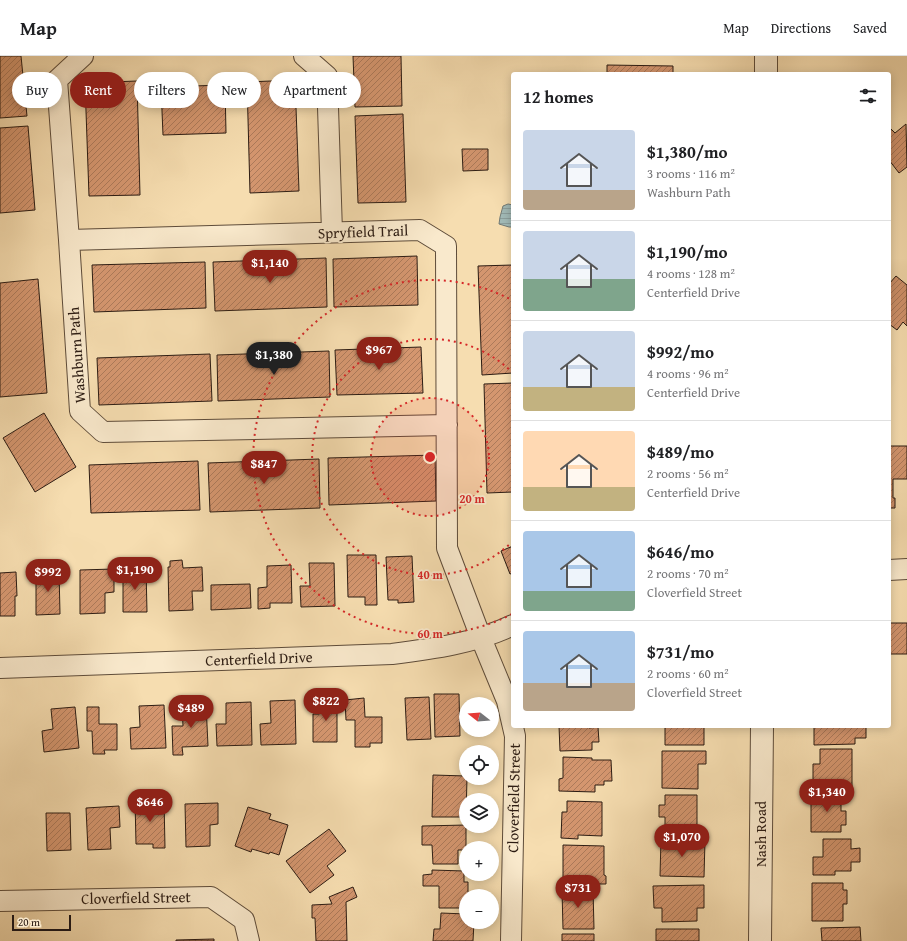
<!DOCTYPE html>
<meta charset="utf-8">
<style>
body{margin:0;font-family:"Gentium Book Plus",serif;background:#f6f6f6;color:#202124;height:100vh;display:flex;flex-direction:column;font-size:15px;white-space:nowrap}
*{box-sizing:border-box;margin:0}
p{font-size:13px;color:#757577}
.icon{flex:none;width:22px;height:22px;fill:none;stroke:currentColor;stroke-width:2;stroke-linecap:round;stroke-linejoin:round}
.map{position:relative;flex:1;overflow:hidden}
.side{position:absolute;left:511px;top:16px;width:380px;height:656px;display:flex;flex-direction:column;background:#fff;border-radius:4px;box-shadow:0 2px 10px #0003}
.side>*{flex:none}
.hud{position:absolute;left:12px;top:16px;width:380px;height:36px;display:flex;gap:8px}
.needle{width:26px;rotate:287deg}
.tools{position:absolute;left:459px;top:641px;display:grid;gap:8px}
.tools a{display:grid;place-items:center;width:40px;height:40px;border-radius:50%;background:#fff;box-shadow:0 2px 10px #0003;font-size:20px}
.scale{position:absolute;left:12px;bottom:10px;width:59px;box-sizing:border-box;padding-left:4px;border:2px solid #2c1c13;border-top:0;font-size:11px;line-height:14px;white-space:nowrap;color:#2c1c13;-webkit-text-stroke:3px #f9e9cc;paint-order:stroke}
.price{position:absolute;translate:-50% -34px;padding:0 9px;border-radius:14px;background:#8f2418;color:#fff;font-size:13px;line-height:26px;filter:drop-shadow(0 1px 2px #0008)}
.price::after{content:'';position:absolute;left:50%;top:24px;width:12px;height:9px;margin-left:-6px;background:inherit;clip-path:polygon(0 0,100% 0,50% 100%)}
.price.current{background:#222;color:#fff}
ul{padding:0;list-style:none}
li{display:flex;align-items:center;gap:12px;height:100px;padding:0 12px}
li+li{border-top:1px solid #e0e0e0}
li span{display:grid;place-items:center;flex:none;width:112px;height:80px;border-radius:4px;color:#555}
li>.icon{margin-inline-start:auto}
span .icon{width:48px;height:48px;fill:#fffc;stroke-width:1}
li b{font-size:17px}
h2{display:flex;justify-content:space-between;align-items:center;height:48px;padding:0 12px;font-size:17px}
.chip{padding:0 14px;border-radius:18px;background:#fff;box-shadow:0 2px 10px #0003;font-size:14px;line-height:36px}
.chip.current{background:#8f2418;color:#fff}
header{display:flex;align-items:center;gap:24px;box-sizing:border-box;height:56px;padding:0 20px;background:#fff;border-bottom:1px solid #e0e0e0}
header strong{font-size:19px}
nav{display:flex;gap:22px;margin-inline-start:auto;font-size:14px}
.map>svg:first-child{display:block}
.water{fill:url(#water-rules);stroke:#727a75}
.building{fill:url(#building-hatch);stroke:#2c1c13}
.lines{fill:none;stroke-linecap:round;stroke-linejoin:round}
.minor-casing{stroke:#5e4c3a;stroke-width:22}
.tertiary-casing{stroke:#5e4c3a;stroke-width:24}
.minor{stroke:#f9e9cc;stroke-width:20}
.tertiary{stroke:#f9e9cc;stroke-width:22}
.ring{fill:none;stroke:#d62828;stroke-width:2;stroke-dasharray:2 4}
.labels{text-anchor:middle;stroke-width:3.5;stroke-linejoin:round;paint-order:stroke}
.street-label{font-size:15px;fill:#2c1c13;stroke:#f9e9cc}
.centre{fill:#d62828;stroke:#f9e9cc;stroke-width:2}
.ring-label{font-size:12px;text-anchor:middle;font-weight:bold;fill:#d62828;stroke:#f9e9cc;stroke-width:3.5;stroke-linejoin:round;paint-order:stroke}
</style>
<header>
<strong>Map</strong>
<nav><a>Map</a><a>Directions</a><a>Saved</a></nav>
</header>
<div class="map">
<svg width="907" height="885" viewBox="0 0 907 885">
<defs>
<pattern id="water-rules" width="6" height="5" patternUnits="userSpaceOnUse"><rect width="6" height="5" fill="#a1b9b6"/><path d="M0 2.5h6" fill="none" stroke="#8b9e9c"/></pattern>
<pattern id="building-hatch" width="6" height="6" patternUnits="userSpaceOnUse"><rect width="6" height="6" fill="#d4966f"/><path d="M-1 1l2-2M0 6l6-6M5 7l2-2" fill="none" stroke="#ac7a5a"/></pattern>
</defs>
<rect width="100%" height="100%" fill="#f6ddb0"/>
<filter id="stains"><feTurbulence type="fractalNoise" baseFrequency=".005" numOctaves="4"/><feColorMatrix values="0 0 0 0 .2 0 0 0 0 .09 0 0 0 0 .02 0 0 0 .5 -.17"/></filter>
<radialGradient id="worn" r=".72"><stop offset=".6" stop-color="#630" stop-opacity="0"/><stop offset="1" stop-color="#630" stop-opacity=".3"/></radialGradient>
<path class="water" d="M 508,148 L 513,149 L 513,171 L 509,171 L 499,168 L 500,161 L 503,150 Z"/>
<path class="building" d="M 0,0 L 21,0 L 27,60 L 0,62 Z
M 353,0 L 401,0 L 402,50 L 355,51 Z
M 607,9 L 673,10 L 673,18 L 607,18 Z
M 295,24 L 299,135 L 250,137 L 247,26 Z
M 137,25 L 140,139 L 89,140 L 85,27 Z
M 225,29 L 226,77 L 163,79 L 161,31 Z
M 403,58 L 406,146 L 358,147 L 355,60 Z
M 906,68 L 907,111 L 899,117 L 889,104 L 889,74 L 891,73 L 895,77 Z
M 28,70 L 35,154 L 0,157 L 0,72 Z
M 462,93 L 488,93 L 488,114 L 463,115 Z
M 417,200 L 418,249 L 334,251 L 333,203 Z
M 326,202 L 327,251 L 215,255 L 213,206 Z
M 205,206 L 206,252 L 94,256 L 92,209 Z
M 513,209 L 513,317 L 482,319 L 478,210 Z
M 896,220 L 907,229 L 907,270 L 903,266 L 897,274 L 889,268 L 889,228 Z
M 38,223 L 47,337 L 0,341 L 0,227 Z
M 421,291 L 423,337 L 337,339 L 335,294 Z
M 329,295 L 330,341 L 218,345 L 217,299 Z
M 210,298 L 212,345 L 99,349 L 97,302 Z
M 513,327 L 513,436 L 487,437 L 484,328 Z
M 44,357 L 76,411 L 35,436 L 3,382 Z
M 889,390 L 907,390 L 907,423 L 893,423 L 893,442 L 895,442 L 895,452 L 889,452 Z
M 435,399 L 436,445 L 329,449 L 328,402 Z
M 319,403 L 320,452 L 210,456 L 208,407 Z
M 198,405 L 200,454 L 91,457 L 89,409 Z
M 513,490 L 513,517 L 510,518 L 501,495 Z
M 347,499 L 376,499 L 377,549 L 365,549 L 365,541 L 348,541 Z
M 412,500 L 414,546 L 398,547 L 398,544 L 388,544 L 386,501 Z
M 182,504 L 183,512 L 202,511 L 203,535 L 192,535 L 193,554 L 169,555 L 168,511 L 170,511 L 170,505 Z
M 309,507 L 334,507 L 335,550 L 301,551 L 300,530 L 310,530 Z
M 291,509 L 292,547 L 270,547 L 270,552 L 258,553 L 258,532 L 267,531 L 267,510 Z
M 114,513 L 114,536 L 105,537 L 105,557 L 80,558 L 80,514 Z
M 123,513 L 146,513 L 147,556 L 123,556 Z
M 36,515 L 59,515 L 60,558 L 36,559 Z
M 16,516 L 17,540 L 15,540 L 15,560 L 0,560 L 0,517 Z
M 250,528 L 251,552 L 211,554 L 211,529 Z
M 890,567 L 907,567 L 907,598 L 890,598 L 890,601 L 889,601 Z
M 434,638 L 459,638 L 460,680 L 435,681 Z
M 429,641 L 431,683 L 407,684 L 405,642 Z
M 364,642 L 365,661 L 382,661 L 382,687 L 370,687 L 370,691 L 355,691 L 355,664 L 346,664 L 345,644 Z
M 295,644 L 296,688 L 261,689 L 260,668 L 271,667 L 270,645 Z
M 319,644 L 337,644 L 337,686 L 313,686 L 313,658 L 319,658 Z
M 251,646 L 252,689 L 217,690 L 216,668 L 226,668 L 226,647 Z
M 206,648 L 208,690 L 182,691 L 183,699 L 173,699 L 172,670 L 183,670 L 182,649 Z
M 164,649 L 166,692 L 131,693 L 130,672 L 140,671 L 139,650 Z
M 75,651 L 79,692 L 44,696 L 42,675 L 53,673 L 51,653 Z
M 87,651 L 99,651 L 99,668 L 117,668 L 117,694 L 104,694 L 105,698 L 93,698 L 92,675 L 87,675 Z
M 559,670 L 589,670 L 589,672 L 598,671 L 599,686 L 592,686 L 592,694 L 560,695 Z
M 665,670 L 704,670 L 704,689 L 665,689 Z
M 814,670 L 866,670 L 866,682 L 855,682 L 855,688 L 814,689 Z
M 820,693 L 852,693 L 852,731 L 813,731 L 813,708 L 820,708 Z
M 662,695 L 706,695 L 706,708 L 698,708 L 698,733 L 662,732 Z
M 563,701 L 592,702 L 592,704 L 611,704 L 612,725 L 604,725 L 604,729 L 595,729 L 595,736 L 559,735 L 559,723 L 563,722 Z
M 433,719 L 466,720 L 466,722 L 467,722 L 466,761 L 432,761 Z
M 811,737 L 841,738 L 841,755 L 846,755 L 846,769 L 841,769 L 841,776 L 811,776 Z
M 665,739 L 697,739 L 697,777 L 665,777 L 665,761 L 659,761 L 659,749 L 665,749 Z
M 135,744 L 164,744 L 165,792 L 153,792 L 153,788 L 136,788 Z
M 567,745 L 602,746 L 602,780 L 578,779 L 578,783 L 561,782 L 562,756 L 567,756 Z
M 218,747 L 218,768 L 210,769 L 210,790 L 186,791 L 185,748 Z
M 119,750 L 120,771 L 110,772 L 111,793 L 88,794 L 86,752 Z
M 248,751 L 271,758 L 269,763 L 288,769 L 279,799 L 270,796 L 269,798 L 252,793 L 251,796 L 235,790 Z
M 46,757 L 70,757 L 71,794 L 47,795 Z
M 466,769 L 466,794 L 458,794 L 458,808 L 433,808 L 432,789 L 422,789 L 422,770 Z
M 329,773 L 346,795 L 327,810 L 334,819 L 310,837 L 286,805 Z
M 661,783 L 705,784 L 704,821 L 660,820 Z
M 823,783 L 851,783 L 851,793 L 860,792 L 860,806 L 851,806 L 851,815 L 835,815 L 835,819 L 813,819 L 813,801 L 823,801 Z
M 563,789 L 604,790 L 604,819 L 606,820 L 606,828 L 563,828 Z
M 432,814 L 464,815 L 464,826 L 468,826 L 468,840 L 466,840 L 466,852 L 439,852 L 439,830 L 423,830 L 423,819 L 432,818 Z
M 812,827 L 843,827 L 843,834 L 847,834 L 847,848 L 843,848 L 843,865 L 812,865 Z
M 704,829 L 704,852 L 697,852 L 697,865 L 662,866 L 662,852 L 654,852 L 653,830 Z
M 353,831 L 357,841 L 346,846 L 347,885 L 316,885 L 315,862 L 312,862 L 312,849 L 332,848 L 329,841 Z
M 593,833 L 594,873 L 563,873 L 562,834 Z
M 441,857 L 466,858 L 466,866 L 474,866 L 473,885 L 433,885 L 434,873 L 440,873 Z
M 860,871 L 861,885 L 822,885 L 821,872 Z
M 656,873 L 699,873 L 699,885 L 656,885 Z
M 562,878 L 594,878 L 594,885 L 562,885 Z
M 214,883 L 214,885 L 176,885 L 176,884 Z"/>
<g class="lines">
<defs>
<path id="minor" d="M 83,0 L 57,24 L 69,184 L 80,355 L 103,376 L 447,369
M 304,0 L 327,20 L 332,176
M 69,184 L 420,174 L 446,190 L 447,492 L 481,582 L 507,645 L 515,680 L 511,885
M 889,514 L 907,513
M 0,612 L 392,598 C 432,593 476,587 513,569
M 0,845 L 211,841 L 244,864 L 249,885"/>
<path id="tertiary" d="M 766,18 L 766,0
M 760,885 L 762,670"/>
</defs>
<use href="#minor" class="minor-casing"/>
<use href="#tertiary" class="tertiary-casing"/>
<use href="#minor" class="minor"/>
<use href="#tertiary" class="tertiary"/>
</g>
<circle cx="430" cy="401" r="59" fill="#d62828" fill-opacity=".12"/>
<g class="ring">
<circle cx="430" cy="401" r="59"/>
<path d="M513 485A118 118 0 1 1 513 317"/>
<path d="M512 558A177 177 0 1 1 512 244"/>
</g>
<g class="labels">
<g class="street-label">
<text transform="translate(363 176) rotate(-2)" y="5">Spryfield Trail</text>
<text transform="translate(77 299) rotate(-94)" y="5">Washburn Path</text>
<text transform="translate(259 603) rotate(-2)" y="5">Centerfield Drive</text>
<text transform="translate(514 742) rotate(-89)" y="5">Cloverfield Street</text>
<text transform="translate(761 778) rotate(-90)" y="5">Nash Road</text>
<text transform="translate(136 842) rotate(-1)" y="5">Cloverfield Street</text>
</g>
</g>
<circle cx="430" cy="401" r="6" class="centre"/>
<g class="ring-label">
<text x="472" y="447">20 m</text>
<text x="430" y="523">40 m</text>
<text x="430" y="582">60 m</text>
</g>
<rect width="100%" height="100%" filter="url(#stains)"/>
<rect width="100%" height="100%" fill="url(#worn)"/>
</svg>
<div class="tools">
<a><svg class="needle" viewBox="-14 -14 28 28"><path d="M0-13l5 13h-10z" fill="#e53935"/><path d="M0 13l5-13h-10z" fill="#757577"/></svg></a>
<a><svg class="icon" aria-label="locate" viewBox="0 0 24 24"><circle cx="12" cy="12" r="6"/><path d="M12 2v4M12 18v4M2 12h4M18 12h4"/></svg></a>
<a><svg class="icon" aria-label="layers" viewBox="0 0 24 24"><path d="M12 4l9 5-9 5-9-5zM3 14l9 5 9-5"/></svg></a>
<a>+</a>
<a>−</a>
</div>
<div class="scale">20 m</div>
<b class="price" style="left:270px;top:228px">$1,140</b>
<b class="price" style="left:379px;top:315px">$967</b>
<b class="price current" style="left:274px;top:320px">$1,380</b>
<b class="price" style="left:264px;top:429px">$847</b>
<b class="price" style="left:135px;top:535px">$1,190</b>
<b class="price" style="left:48px;top:537px">$992</b>
<b class="price" style="left:326px;top:666px">$822</b>
<b class="price" style="left:191px;top:673px">$489</b>
<b class="price" style="left:827px;top:757px">$1,340</b>
<b class="price" style="left:150px;top:767px">$646</b>
<b class="price" style="left:682px;top:802px">$1,070</b>
<b class="price" style="left:578px;top:853px">$731</b>
<div class="hud">
<a class="chip">Buy</a>
<a class="chip current">Rent</a>
<a class="chip">Filters</a>
<a class="chip">New</a>
<a class="chip">Apartment</a>
</div>
<section class="side">
<h2>12 homes<svg class="icon" aria-label="filters" viewBox="0 0 24 24"><path d="M4 7h16M4 17h16"/><circle cx="9" cy="7" r="2"/><circle cx="15" cy="17" r="2"/></svg></h2>
<ul>
<li><span style="background:linear-gradient(#c9d6e8 75%,#b9a48a 0)"><svg class="icon" aria-label="home" viewBox="0 0 24 24"><path d="M3 11l9-7 9 7M6 9v11h12V9"/></svg></span><div><b>$1,380/mo</b><p>3 rooms · 116 m²</p><p>Washburn Path</p></div></li>
<li><span style="background:linear-gradient(#c9d6e8 60%,#7fa58c 0)"><svg class="icon" aria-label="home" viewBox="0 0 24 24"><path d="M3 11l9-7 9 7M6 9v11h12V9"/></svg></span><div><b>$1,190/mo</b><p>4 rooms · 128 m²</p><p>Centerfield Drive</p></div></li>
<li><span style="background:linear-gradient(#c9d6e8 70%,#c2b280 0)"><svg class="icon" aria-label="home" viewBox="0 0 24 24"><path d="M3 11l9-7 9 7M6 9v11h12V9"/></svg></span><div><b>$992/mo</b><p>4 rooms · 96 m²</p><p>Centerfield Drive</p></div></li>
<li><span style="background:linear-gradient(#ffd9b3 70%,#c2b280 0)"><svg class="icon" aria-label="home" viewBox="0 0 24 24"><path d="M3 11l9-7 9 7M6 9v11h12V9"/></svg></span><div><b>$489/mo</b><p>2 rooms · 56 m²</p><p>Centerfield Drive</p></div></li>
<li><span style="background:linear-gradient(#a9c7e8 75%,#7fa58c 0)"><svg class="icon" aria-label="home" viewBox="0 0 24 24"><path d="M3 11l9-7 9 7M6 9v11h12V9"/></svg></span><div><b>$646/mo</b><p>2 rooms · 70 m²</p><p>Cloverfield Street</p></div></li>
<li><span style="background:linear-gradient(#a9c7e8 65%,#b9a48a 0)"><svg class="icon" aria-label="home" viewBox="0 0 24 24"><path d="M3 11l9-7 9 7M6 9v11h12V9"/></svg></span><div><b>$731/mo</b><p>2 rooms · 60 m²</p><p>Cloverfield Street</p></div></li>
</ul>
</section>
</div>
